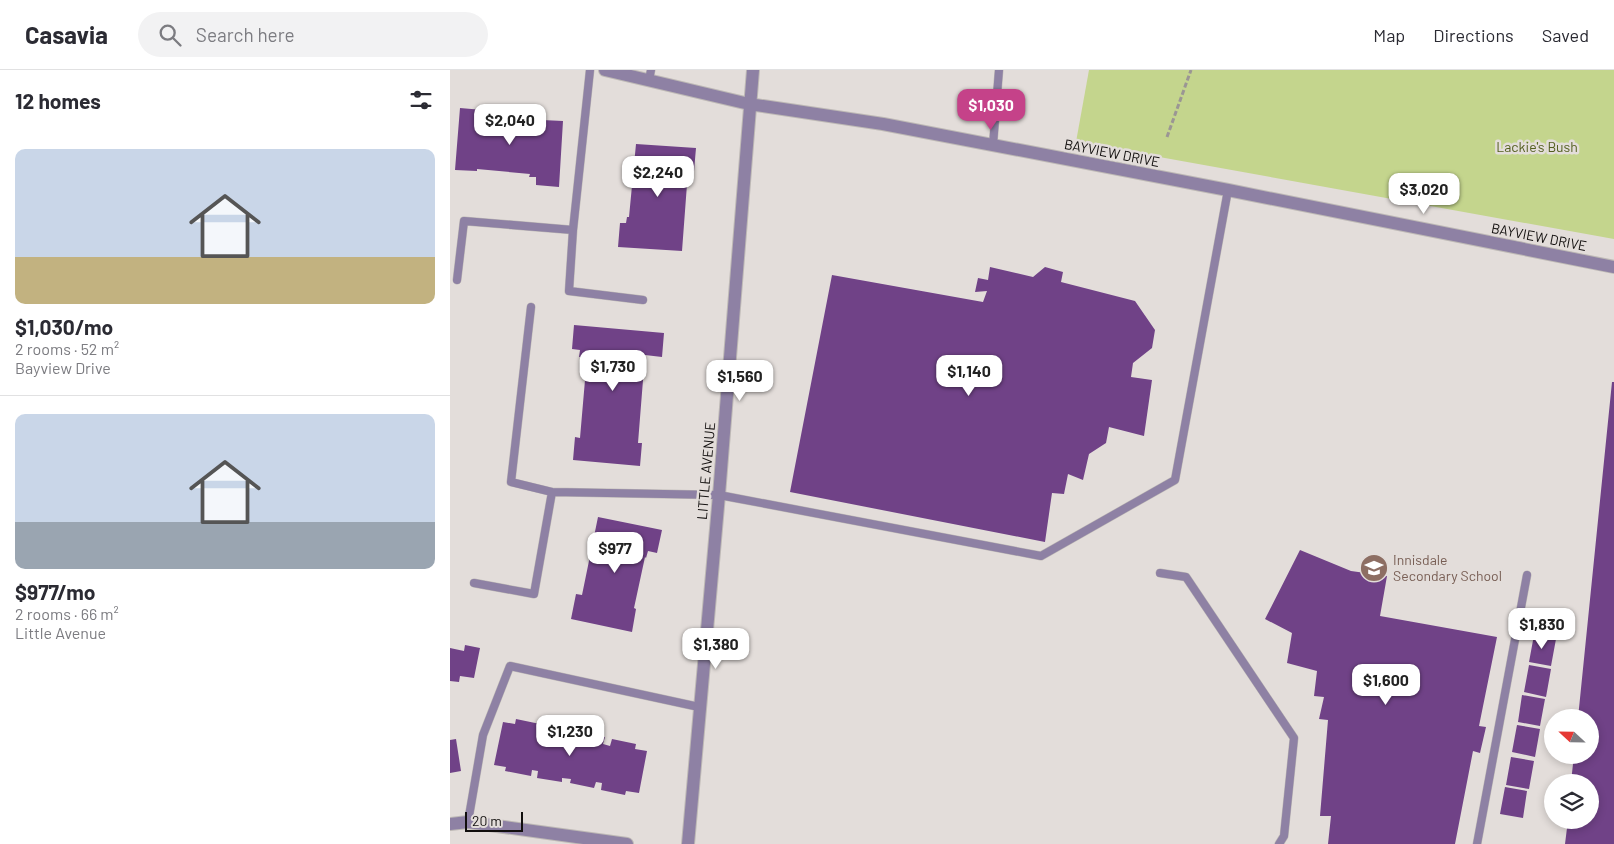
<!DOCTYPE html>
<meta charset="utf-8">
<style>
body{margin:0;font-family:Barlow,sans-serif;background:#f2f2f3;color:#2b2b33;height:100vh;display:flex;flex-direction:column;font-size:19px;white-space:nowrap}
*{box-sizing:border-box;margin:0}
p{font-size:16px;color:#7c7c81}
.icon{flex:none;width:28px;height:28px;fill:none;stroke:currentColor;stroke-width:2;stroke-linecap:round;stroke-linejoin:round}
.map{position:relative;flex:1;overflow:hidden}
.side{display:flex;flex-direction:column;background:#fff;width:450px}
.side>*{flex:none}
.needle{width:32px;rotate:292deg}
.tools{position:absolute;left:1094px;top:639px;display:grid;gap:10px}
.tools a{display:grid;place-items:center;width:55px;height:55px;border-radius:50%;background:#fff;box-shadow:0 2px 8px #0003;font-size:25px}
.scale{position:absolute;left:15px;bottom:12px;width:58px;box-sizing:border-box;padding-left:5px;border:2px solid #110e0d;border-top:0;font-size:14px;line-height:18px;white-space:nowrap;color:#110e0d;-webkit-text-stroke:4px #e3ddda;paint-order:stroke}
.price{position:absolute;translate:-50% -42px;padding:0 11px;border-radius:10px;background:#fff;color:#222;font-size:16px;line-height:32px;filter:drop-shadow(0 1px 2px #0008)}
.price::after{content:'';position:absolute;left:50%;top:30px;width:15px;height:11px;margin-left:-8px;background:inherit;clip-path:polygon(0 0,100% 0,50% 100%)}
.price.active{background:#c54289;color:#fff}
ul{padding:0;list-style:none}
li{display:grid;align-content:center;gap:10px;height:265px;padding:0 15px}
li+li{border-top:1px solid #e1e1e2}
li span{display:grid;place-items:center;height:155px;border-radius:10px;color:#555}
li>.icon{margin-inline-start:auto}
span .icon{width:90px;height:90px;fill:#fffc;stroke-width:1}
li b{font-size:21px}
h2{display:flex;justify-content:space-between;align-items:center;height:60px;padding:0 15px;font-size:21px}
header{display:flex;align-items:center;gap:30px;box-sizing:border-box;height:70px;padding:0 25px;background:#fff;border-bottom:1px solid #e1e1e2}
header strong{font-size:24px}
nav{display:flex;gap:28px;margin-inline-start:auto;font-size:18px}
.search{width:350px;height:45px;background:#f2f2f3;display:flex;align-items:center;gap:12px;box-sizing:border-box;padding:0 18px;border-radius:28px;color:#7c7c81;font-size:19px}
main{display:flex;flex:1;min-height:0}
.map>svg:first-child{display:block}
.green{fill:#c4d58d}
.building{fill:#704287}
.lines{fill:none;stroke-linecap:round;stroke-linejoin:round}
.service-casing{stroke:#bdb8b5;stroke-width:9}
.minor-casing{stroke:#bdb8b5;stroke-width:14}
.tertiary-casing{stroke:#bdb8b5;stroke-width:14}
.path{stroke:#9b9694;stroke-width:3;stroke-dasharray:5 2.5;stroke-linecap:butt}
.service{stroke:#8e81a4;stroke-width:8}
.minor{stroke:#8e81a4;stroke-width:12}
.tertiary{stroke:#8e81a4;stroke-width:12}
.labels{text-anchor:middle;stroke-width:5;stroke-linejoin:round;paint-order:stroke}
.park-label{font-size:14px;fill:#525e1e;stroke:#e3ddda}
.street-label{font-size:14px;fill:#110e0d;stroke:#e3ddda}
.education-label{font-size:14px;fill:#785e54;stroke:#e3ddda;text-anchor:start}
</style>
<header>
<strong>Casavia</strong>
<div class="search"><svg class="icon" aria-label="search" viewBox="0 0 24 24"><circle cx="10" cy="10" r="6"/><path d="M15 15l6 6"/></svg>Search here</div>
<nav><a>Map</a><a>Directions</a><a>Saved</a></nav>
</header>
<main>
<section class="side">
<h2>12 homes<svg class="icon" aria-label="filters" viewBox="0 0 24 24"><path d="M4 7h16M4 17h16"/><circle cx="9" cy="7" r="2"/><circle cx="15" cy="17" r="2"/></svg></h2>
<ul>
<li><span style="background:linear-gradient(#c9d6e8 70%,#c2b280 0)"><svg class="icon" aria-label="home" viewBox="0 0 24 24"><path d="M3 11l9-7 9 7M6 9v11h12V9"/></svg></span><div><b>$1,030/mo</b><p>2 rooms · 52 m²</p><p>Bayview Drive</p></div></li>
<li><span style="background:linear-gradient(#c9d6e8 70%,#9aa5b1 0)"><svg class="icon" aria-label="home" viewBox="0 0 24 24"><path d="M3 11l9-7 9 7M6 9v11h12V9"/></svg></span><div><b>$977/mo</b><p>2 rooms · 66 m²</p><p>Little Avenue</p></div></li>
</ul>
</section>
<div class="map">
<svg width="1164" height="774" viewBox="0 0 1164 774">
<rect width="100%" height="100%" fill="#e3ddda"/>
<path class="green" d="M 639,0 L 1164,0 L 1164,169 L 626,72 Z"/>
<path class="building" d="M 10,38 L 33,40 L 33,47 L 56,48 L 56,50 L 92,52 L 92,50 L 113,51 L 109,117 L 86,115 L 86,107 L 79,107 L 80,104 L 27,99 L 27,101 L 5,100 Z
M 186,74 L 246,78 L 244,101 L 238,101 L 232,181 L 168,177 L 170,153 L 176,153 L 177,147 L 179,147 Z
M 540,197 L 583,207 L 595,197 L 613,202 L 611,212 L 685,231 L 705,260 L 702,278 L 683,293 L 681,307 L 702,310 L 694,366 L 659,357 L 656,373 L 639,384 L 633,410 L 618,404 L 614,424 L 602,423 L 595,472 L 340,422 L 382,205 L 533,232 L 537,221 L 525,222 L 528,208 L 538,210 Z
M 124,255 L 214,263 L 212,287 L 195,285 L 188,373 L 192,373 L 190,396 L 123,390 L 125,367 L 130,368 L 137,287 L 129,287 L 130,280 L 122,279 Z
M 1162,312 L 1164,312 L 1164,774 L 1115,774 L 1118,750 L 1140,750 L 1140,712 L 1121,712 L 1124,685 L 1140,685 L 1140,648 L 1128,648 Z
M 148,447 L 212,460 L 207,483 L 198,481 L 196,488 L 195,487 L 184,538 L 186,539 L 182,562 L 121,549 L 126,524 L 132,525 Z
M 850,480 L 901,501 L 937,506 L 930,546 L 1047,567 L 1029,656 L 1036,657 L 1030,683 L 1023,681 L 1005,774 L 878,774 L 881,746 L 870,746 L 878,650 L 869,649 L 874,627 L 864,626 L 867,601 L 837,593 L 842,563 L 815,549 Z
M 1084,565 L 1106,569 L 1101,596 L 1079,592 Z
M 15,575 L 30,578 L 24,608 L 10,606 L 9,612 L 0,611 L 0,578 L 14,581 Z
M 1079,595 L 1101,599 L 1096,627 L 1074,622 Z
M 1072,625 L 1095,629 L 1090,656 L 1068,652 Z
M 66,649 L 90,654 L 89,661 L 96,662 L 98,655 L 122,660 L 121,665 L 129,667 L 130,662 L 155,667 L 153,674 L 160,676 L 162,669 L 186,674 L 185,679 L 197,681 L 189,723 L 176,721 L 175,725 L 151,720 L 152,713 L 146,712 L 144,718 L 120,713 L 121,709 L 112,708 L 112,712 L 87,708 L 88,701 L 82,700 L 81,706 L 55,701 L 56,697 L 44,695 L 53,652 L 65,654 Z
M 1067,655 L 1090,659 L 1085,687 L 1062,682 Z
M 6,669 L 11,701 L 0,703 L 0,670 Z
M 1061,687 L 1084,691 L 1079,719 L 1056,715 Z
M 1055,717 L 1077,721 L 1073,748 L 1050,744 Z"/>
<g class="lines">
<defs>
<path id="service" d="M 199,10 L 201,0
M 543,75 L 549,0
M 123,160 L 119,221 L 193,230
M 7,210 L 14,151 L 123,160 L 140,0
M 81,237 L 61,412 L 102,422 L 269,425 L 591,486 L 725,410 L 778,120
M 710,503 L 736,507 L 844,668 L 834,766 L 829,774
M 24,513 L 84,524 L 102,422
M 18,752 L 33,665 L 60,596 L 249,637
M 1027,774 L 1077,505"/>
<path id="minor" d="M 0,754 L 18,752 L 177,774"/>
<path id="tertiary" d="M 155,0 L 299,34 L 433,54 L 778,120 L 1164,197
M 238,774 L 269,425 L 303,0"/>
</defs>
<use href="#service" class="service-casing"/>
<use href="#minor" class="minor-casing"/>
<use href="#tertiary" class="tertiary-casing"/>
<path class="path" d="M 717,67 L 741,0"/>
<use href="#service" class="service"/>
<use href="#minor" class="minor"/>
<use href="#tertiary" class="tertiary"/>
</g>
<defs>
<symbol id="school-disc" viewBox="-11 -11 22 22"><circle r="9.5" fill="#8d6e63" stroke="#e3ddda"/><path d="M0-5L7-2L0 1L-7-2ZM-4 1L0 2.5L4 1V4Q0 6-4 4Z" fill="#fff"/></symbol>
</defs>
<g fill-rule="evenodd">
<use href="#school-disc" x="908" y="482" width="32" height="32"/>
</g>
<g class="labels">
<g class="park-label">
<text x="1087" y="82">Lackie's Bush</text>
</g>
<g class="street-label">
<text transform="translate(662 83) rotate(11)" y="5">BAYVIEW DRIVE</text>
<text transform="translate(1089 167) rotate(11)" y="5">BAYVIEW DRIVE</text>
<text transform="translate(256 401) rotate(-85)" y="5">LITTLE AVENUE</text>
</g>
<g class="education-label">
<text x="943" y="495">Innisdale<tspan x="943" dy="16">Secondary School</tspan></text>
</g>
</g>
</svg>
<div class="tools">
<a><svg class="needle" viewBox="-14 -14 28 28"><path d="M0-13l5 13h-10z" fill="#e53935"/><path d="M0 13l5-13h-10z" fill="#7c7c81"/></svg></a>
<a><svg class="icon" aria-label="layers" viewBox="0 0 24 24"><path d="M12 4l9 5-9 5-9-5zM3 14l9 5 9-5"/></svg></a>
</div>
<div class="scale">20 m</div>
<b class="price active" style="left:541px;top:61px">$1,030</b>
<b class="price" style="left:60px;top:76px">$2,040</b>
<b class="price" style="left:208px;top:128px">$2,240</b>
<b class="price" style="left:974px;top:145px">$3,020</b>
<b class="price" style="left:163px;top:322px">$1,730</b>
<b class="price" style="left:519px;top:327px">$1,140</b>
<b class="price" style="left:290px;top:332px">$1,560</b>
<b class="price" style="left:165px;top:504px">$977</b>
<b class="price" style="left:1092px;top:580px">$1,830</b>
<b class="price" style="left:266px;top:600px">$1,380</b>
<b class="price" style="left:936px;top:636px">$1,600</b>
<b class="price" style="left:120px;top:687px">$1,230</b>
</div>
</main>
